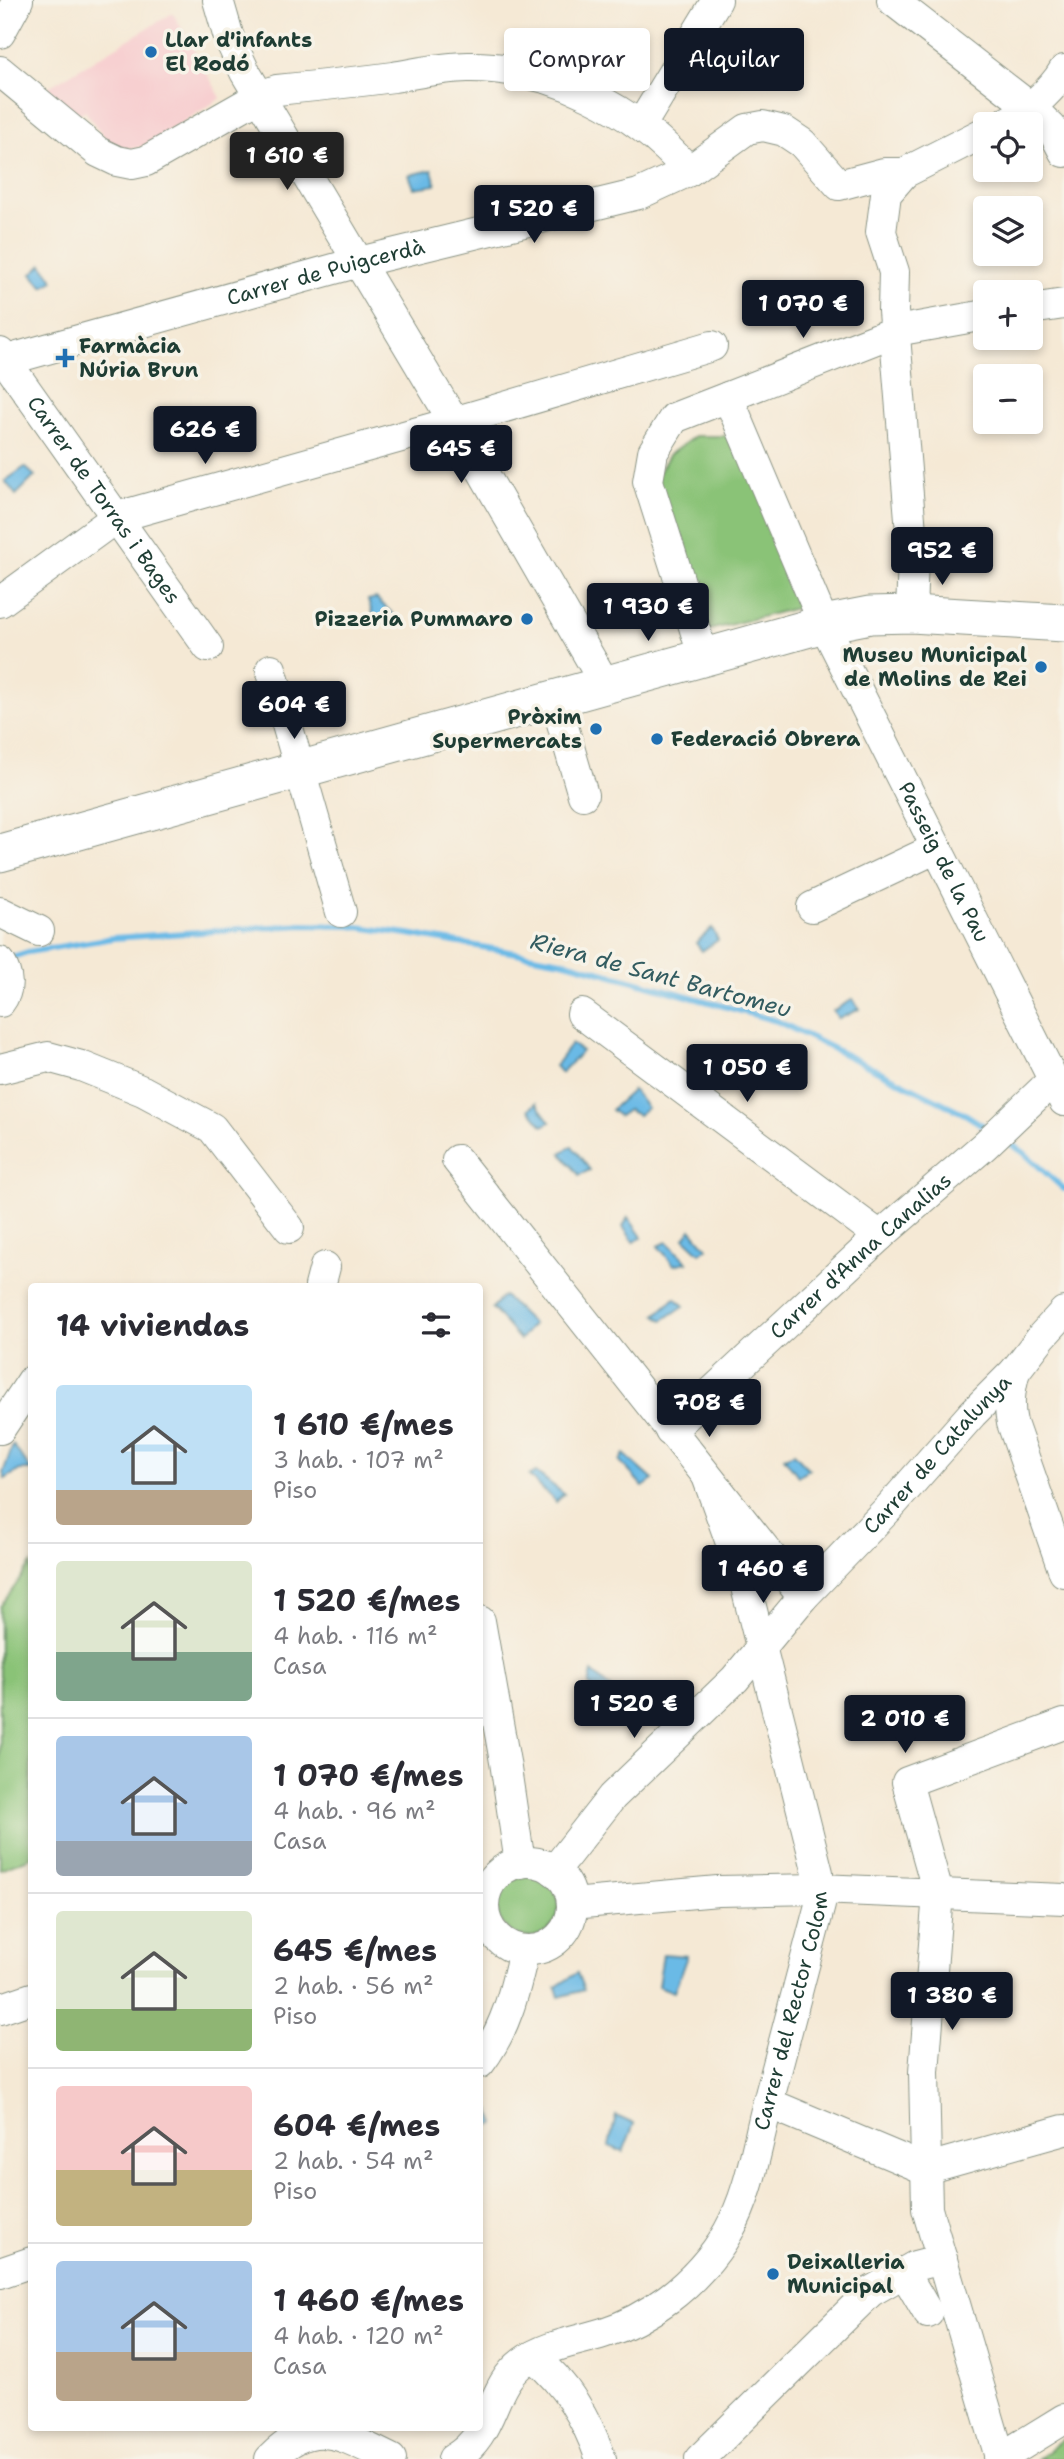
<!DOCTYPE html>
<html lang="es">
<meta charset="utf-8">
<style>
body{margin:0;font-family:"Shantell Sans",sans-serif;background:#f2f2f3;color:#2b2b33;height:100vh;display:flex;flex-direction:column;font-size:26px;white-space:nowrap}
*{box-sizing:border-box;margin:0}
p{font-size:23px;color:#7c7c81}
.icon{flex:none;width:38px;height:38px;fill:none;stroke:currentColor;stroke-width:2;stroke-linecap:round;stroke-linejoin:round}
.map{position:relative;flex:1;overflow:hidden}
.sheet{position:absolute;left:28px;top:1283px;width:455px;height:1148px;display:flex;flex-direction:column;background:#fff;border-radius:7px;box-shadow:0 4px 10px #0003}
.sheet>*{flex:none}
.banner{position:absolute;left:504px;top:28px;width:455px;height:63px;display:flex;gap:14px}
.fabs{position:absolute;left:973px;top:112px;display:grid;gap:14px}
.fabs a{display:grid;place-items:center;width:70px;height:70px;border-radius:7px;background:#fff;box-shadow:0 4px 10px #0003;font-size:35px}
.price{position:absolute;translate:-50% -60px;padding:0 16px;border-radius:7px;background:#111827;color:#fff;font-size:23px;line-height:46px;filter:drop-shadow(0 2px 4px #0008)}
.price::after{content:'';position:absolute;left:50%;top:42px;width:21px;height:16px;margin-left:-10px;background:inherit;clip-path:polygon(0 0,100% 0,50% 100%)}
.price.selected{background:#222;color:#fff}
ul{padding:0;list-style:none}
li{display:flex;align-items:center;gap:21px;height:175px;padding:0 28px}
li+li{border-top:2px solid #e1e1e2}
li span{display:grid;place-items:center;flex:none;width:196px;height:140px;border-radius:7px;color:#555}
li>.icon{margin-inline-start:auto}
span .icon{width:84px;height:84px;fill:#fffc;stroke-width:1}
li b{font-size:30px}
h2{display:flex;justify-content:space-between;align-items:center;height:84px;padding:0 28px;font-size:30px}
.pill{padding:0 24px;border-radius:7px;background:#fff;box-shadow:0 4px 10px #0003;font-size:24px;line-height:63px}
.pill.selected{background:#111827;color:#fff}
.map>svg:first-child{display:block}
.built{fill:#f7cfd0}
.green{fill:#8ac377;stroke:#548056;stroke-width:2}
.water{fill:#6bbae6;stroke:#457c8d;stroke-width:2}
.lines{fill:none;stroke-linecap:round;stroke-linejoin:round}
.stream{stroke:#6bbae6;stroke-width:6}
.minor-casing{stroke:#8a9384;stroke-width:32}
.major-casing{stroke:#8a9384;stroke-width:39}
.minor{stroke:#fff;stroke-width:30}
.major{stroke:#fff;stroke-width:37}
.poi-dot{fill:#1f6fb2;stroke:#f7f3e8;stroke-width:2.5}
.labels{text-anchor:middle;stroke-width:7;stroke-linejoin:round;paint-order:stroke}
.poi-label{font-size:21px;font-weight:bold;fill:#1f3d34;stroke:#f7f3e8;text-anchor:start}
.street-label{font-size:21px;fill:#1f3d34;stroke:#f7f3e8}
.water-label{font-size:23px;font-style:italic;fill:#325c60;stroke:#f7f3e8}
</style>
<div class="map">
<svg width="1064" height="2459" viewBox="0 0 1064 2459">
<rect width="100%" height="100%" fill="#f7f3e8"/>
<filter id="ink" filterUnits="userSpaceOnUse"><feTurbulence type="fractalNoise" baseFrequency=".0143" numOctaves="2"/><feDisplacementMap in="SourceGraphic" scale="14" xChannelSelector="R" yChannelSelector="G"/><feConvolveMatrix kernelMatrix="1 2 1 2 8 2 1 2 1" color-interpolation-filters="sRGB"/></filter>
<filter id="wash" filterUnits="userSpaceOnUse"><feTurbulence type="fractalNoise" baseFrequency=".00686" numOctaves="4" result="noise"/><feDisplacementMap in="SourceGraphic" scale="28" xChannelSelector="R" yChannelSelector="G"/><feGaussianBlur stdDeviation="1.57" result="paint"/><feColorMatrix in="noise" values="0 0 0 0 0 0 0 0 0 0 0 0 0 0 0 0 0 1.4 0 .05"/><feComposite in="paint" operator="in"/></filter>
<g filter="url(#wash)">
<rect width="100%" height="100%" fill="#f5e9d5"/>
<path class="built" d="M 173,13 L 221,98 L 143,147 L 125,149 L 106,140 L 85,111 L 72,117 L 42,91 Z"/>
<path class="green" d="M 695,436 L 726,436 L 752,456 L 820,602 L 701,632 L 654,481 L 669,455 Z
M 31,1564 L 31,1857 L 0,1869 L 0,1607 Z
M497 1906a31 31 0 1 1 62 0a31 31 0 1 1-62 0Z
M 1064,2439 L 1064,2459 L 1038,2459 L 1062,2440 Z"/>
<path class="water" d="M 432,170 L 436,185 L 414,188 L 409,175 Z
M 42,264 L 54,281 L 43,287 L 32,274 Z
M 25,467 L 35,476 L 16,495 L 5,481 Z
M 376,598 L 398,619 L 376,624 L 368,600 Z
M 712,928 L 718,940 L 702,951 L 696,943 Z
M 853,999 L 859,1009 L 839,1019 L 833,1011 Z
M 571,1044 L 582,1051 L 561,1073 L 555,1066 Z
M 633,1090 L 647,1108 L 638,1115 L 628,1110 L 619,1116 L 611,1110 Z
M 536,1103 L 550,1122 L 543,1126 L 529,1109 Z
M 572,1146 L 590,1170 L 579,1175 L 561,1153 Z
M 628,1217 L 642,1237 L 634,1242 L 623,1227 Z
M 691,1229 L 707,1248 L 700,1253 L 684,1238 Z
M 667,1242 L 687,1262 L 674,1265 L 658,1246 Z
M 504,1296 L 533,1324 L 520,1340 L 492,1308 Z
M 675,1298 L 684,1306 L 663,1320 L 656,1315 Z
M 13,1445 L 31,1470 L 20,1470 L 5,1479 L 3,1473 Z
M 794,1453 L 809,1469 L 798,1476 L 784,1457 Z
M 624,1454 L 653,1480 L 643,1487 L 620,1461 Z
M 536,1472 L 564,1494 L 556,1502 L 529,1476 Z
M 592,1672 L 622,1698 L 617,1706 L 589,1685 Z
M 663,1954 L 687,1956 L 674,1992 L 658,1986 Z
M 577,1973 L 584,1990 L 559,1997 L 556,1987 Z
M 490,2110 L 496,2124 L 480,2128 L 480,2114 Z
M 616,2116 L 634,2124 L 623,2152 L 609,2146 Z"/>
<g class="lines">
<path class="stream" d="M 9,958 L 28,952 L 113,938 L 301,925 L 351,926 L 408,934 L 562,961 L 777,1021 L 965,1114 L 990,1130
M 1002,1138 L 1023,1152 L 1064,1189"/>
</g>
</g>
<g filter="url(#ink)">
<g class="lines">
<defs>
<g id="minor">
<path d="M 218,0 L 229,38 L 245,72 L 454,422 L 605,684"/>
<path d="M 892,0 L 1030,107 L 1051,127 L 1064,152"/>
<path d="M 0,33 L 18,0"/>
<path d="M 0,71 L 98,152 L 117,161 L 132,164 L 146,161 L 260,96 L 277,90 C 316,86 355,82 394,77 C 418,73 444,67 468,67 C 552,66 635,109 689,171"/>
<path d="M 1003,124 C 1025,114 1052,91 1064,70"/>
<path d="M 641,125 L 717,0"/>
<path d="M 1031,309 L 1064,304"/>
<path id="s1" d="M 0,353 L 208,647"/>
<path id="s2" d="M 0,362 L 359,262 L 639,194 L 689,171 L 747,129 L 763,126 L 784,131 L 802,143 L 839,185 L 884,173 L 904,173"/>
<path d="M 728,397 L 896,331 L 985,315"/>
<path d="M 0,602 L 117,517 L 454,422 L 712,346"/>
<path d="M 911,614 L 913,556 L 893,311 L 894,272 L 881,232 L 886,194 L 904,173 L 985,132"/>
<path id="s3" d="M 704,658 L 648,481 L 653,452 L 674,418 L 728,397 L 824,624 L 1064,1101"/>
<path d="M 271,669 L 341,912"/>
<path d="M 555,699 L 583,795"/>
<path d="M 812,907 L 937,848"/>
<path d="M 0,912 L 39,931"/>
<path d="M 0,962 C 8,975 10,989 0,1002"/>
<path d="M 582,1014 L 880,1236"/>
<path d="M 0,1069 L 48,1057 L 81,1066 L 143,1091 L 212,1128 L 289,1228"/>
<path d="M 457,1160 L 803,1597"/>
<path d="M 320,1286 L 325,1267"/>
<path d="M 1015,1371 C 1010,1389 1008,1404 1012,1423 L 1064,1572"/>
<path d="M 0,1429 L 32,1381"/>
<path id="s4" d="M 670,1431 L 880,1236 L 984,1146 L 1053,1080"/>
<path d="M 480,1621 L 505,1762 L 520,1863"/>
<circle cx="528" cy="1906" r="44"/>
<path id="s5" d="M 554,1871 L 612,1797 L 735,1679 L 803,1597 L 888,1509 L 972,1414 L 1015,1371 L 1042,1336 L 1064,1312"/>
<path d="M 572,1904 L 718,1891 L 819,1889 L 1064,1899"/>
<path d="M 0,2009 L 32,1998"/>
<path d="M 480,2063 C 506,2029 515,1991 524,1950"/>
<path d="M 768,2103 L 925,2169 L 1064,2130"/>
<path d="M 904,2272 L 928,2313"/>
<path d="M 0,2273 L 32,2262"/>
<path d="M 533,2356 C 567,2385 586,2417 601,2459"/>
<path d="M 1000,2457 L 927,2209 L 924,2072 L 938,1893 L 907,1782 L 1064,1724"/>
<path d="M 270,2459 C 315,2414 342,2436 391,2459"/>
<path id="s6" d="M 453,2459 C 496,2434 488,2388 523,2362 C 547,2345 575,2342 603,2333 C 626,2326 649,2313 668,2299 C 691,2282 714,2257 728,2232 C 749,2196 756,2150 766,2110 C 784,2042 802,1973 820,1905 L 818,1873 L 744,1579 L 708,1479"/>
<path d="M 700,2459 L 870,2292 L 915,2266 L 942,2259"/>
<path d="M 999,2459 L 1064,2419"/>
</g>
<path id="major" d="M 0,853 L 824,624 L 870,615 L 911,614 L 1064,623"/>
</defs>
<use href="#minor" class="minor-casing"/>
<use href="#major" class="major-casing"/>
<use href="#minor" class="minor"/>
<use href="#major" class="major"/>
</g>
</g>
<g class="poi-dot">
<circle cx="151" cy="52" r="7"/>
<path d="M61.5 347.5h7v7h7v7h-7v7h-7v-7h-7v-7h7z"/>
<circle cx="527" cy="619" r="7"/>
<circle cx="1041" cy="667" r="7"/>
<circle cx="596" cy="729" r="7"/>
<circle cx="657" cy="739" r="7"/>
<circle cx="773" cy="2274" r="7"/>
</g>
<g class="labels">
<g class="poi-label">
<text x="165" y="47">Llar d'infants<tspan x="165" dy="24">El Rodó</tspan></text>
<text x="79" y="353">Farmàcia<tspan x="79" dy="24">Núria Brun</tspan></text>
<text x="513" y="626" text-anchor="end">Pizzeria Pummaro</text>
<text x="1027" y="662" text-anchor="end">Museu Municipal<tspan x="1027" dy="24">de Molins de Rei</tspan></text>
<text x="582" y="724" text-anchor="end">Pròxim<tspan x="582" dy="24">Supermercats</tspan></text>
<text x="671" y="746">Federació Obrera</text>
<text x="787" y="2269">Deixalleria<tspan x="787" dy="24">Municipal</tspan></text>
</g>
<g class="street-label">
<text dy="7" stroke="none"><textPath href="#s2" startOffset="338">Carrer de Puigcerdà</textPath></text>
<text dy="7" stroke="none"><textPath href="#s1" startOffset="180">Carrer de Torras i Bages</textPath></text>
<text dy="7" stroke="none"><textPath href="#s3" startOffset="826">Passeig de la Pau</textPath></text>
<text dy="7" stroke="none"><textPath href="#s4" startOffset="259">Carrer d'Anna Canalias</textPath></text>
<text dy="7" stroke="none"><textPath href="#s5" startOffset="567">Carrer de Catalunya</textPath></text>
<text dy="7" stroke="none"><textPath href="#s6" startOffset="602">Carrer del Rector Colom</textPath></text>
</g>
<g class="water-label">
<text transform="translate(661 975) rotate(15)" y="8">Riera de Sant Bartomeu</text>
</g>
</g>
</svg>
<div class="fabs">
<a><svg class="icon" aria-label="locate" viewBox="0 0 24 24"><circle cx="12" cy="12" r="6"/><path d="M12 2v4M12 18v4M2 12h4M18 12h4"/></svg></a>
<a><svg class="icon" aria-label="layers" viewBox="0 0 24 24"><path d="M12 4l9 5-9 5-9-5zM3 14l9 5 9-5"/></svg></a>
<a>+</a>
<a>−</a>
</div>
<b class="price selected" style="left:287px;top:192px">1 610 €</b>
<b class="price" style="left:534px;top:245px">1 520 €</b>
<b class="price" style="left:803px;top:340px">1 070 €</b>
<b class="price" style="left:205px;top:466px">626 €</b>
<b class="price" style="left:461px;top:485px">645 €</b>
<b class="price" style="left:942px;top:587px">952 €</b>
<b class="price" style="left:648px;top:643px">1 930 €</b>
<b class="price" style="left:294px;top:741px">604 €</b>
<b class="price" style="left:747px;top:1104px">1 050 €</b>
<b class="price" style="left:709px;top:1439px">708 €</b>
<b class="price" style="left:763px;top:1605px">1 460 €</b>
<b class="price" style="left:634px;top:1740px">1 520 €</b>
<b class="price" style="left:905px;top:1755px">2 010 €</b>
<b class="price" style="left:952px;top:2032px">1 380 €</b>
<div class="banner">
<a class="pill">Comprar</a>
<a class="pill selected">Alquilar</a>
</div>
<section class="sheet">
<h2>14 viviendas<svg class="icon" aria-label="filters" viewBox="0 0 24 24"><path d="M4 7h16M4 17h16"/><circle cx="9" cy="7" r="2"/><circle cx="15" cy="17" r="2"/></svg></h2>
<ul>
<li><span style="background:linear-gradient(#bfe0f5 75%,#b9a48a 0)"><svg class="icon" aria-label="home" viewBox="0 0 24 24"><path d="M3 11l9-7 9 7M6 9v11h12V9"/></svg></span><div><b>1 610 €/mes</b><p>3 hab. · 107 m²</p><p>Piso</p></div></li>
<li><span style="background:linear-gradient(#dfe7d0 65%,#7fa58c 0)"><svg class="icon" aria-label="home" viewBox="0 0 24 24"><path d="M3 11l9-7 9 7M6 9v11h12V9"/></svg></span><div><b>1 520 €/mes</b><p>4 hab. · 116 m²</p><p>Casa</p></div></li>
<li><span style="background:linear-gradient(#a9c7e8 75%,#9aa5b1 0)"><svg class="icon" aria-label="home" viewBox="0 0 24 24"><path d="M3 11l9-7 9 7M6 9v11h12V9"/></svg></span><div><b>1 070 €/mes</b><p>4 hab. · 96 m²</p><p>Casa</p></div></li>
<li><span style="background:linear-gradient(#dfe7d0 70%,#8fb573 0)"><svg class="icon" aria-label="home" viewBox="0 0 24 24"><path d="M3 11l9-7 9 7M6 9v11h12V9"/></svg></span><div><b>645 €/mes</b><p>2 hab. · 56 m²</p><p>Piso</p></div></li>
<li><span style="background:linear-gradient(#f6c9c9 60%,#c2b280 0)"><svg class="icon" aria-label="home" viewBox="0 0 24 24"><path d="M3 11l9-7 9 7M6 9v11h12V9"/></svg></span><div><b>604 €/mes</b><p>2 hab. · 54 m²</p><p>Piso</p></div></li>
<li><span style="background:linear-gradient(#a9c7e8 65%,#b9a48a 0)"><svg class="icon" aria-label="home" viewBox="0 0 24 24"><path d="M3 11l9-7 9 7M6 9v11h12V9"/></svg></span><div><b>1 460 €/mes</b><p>4 hab. · 120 m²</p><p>Casa</p></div></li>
</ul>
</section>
</div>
